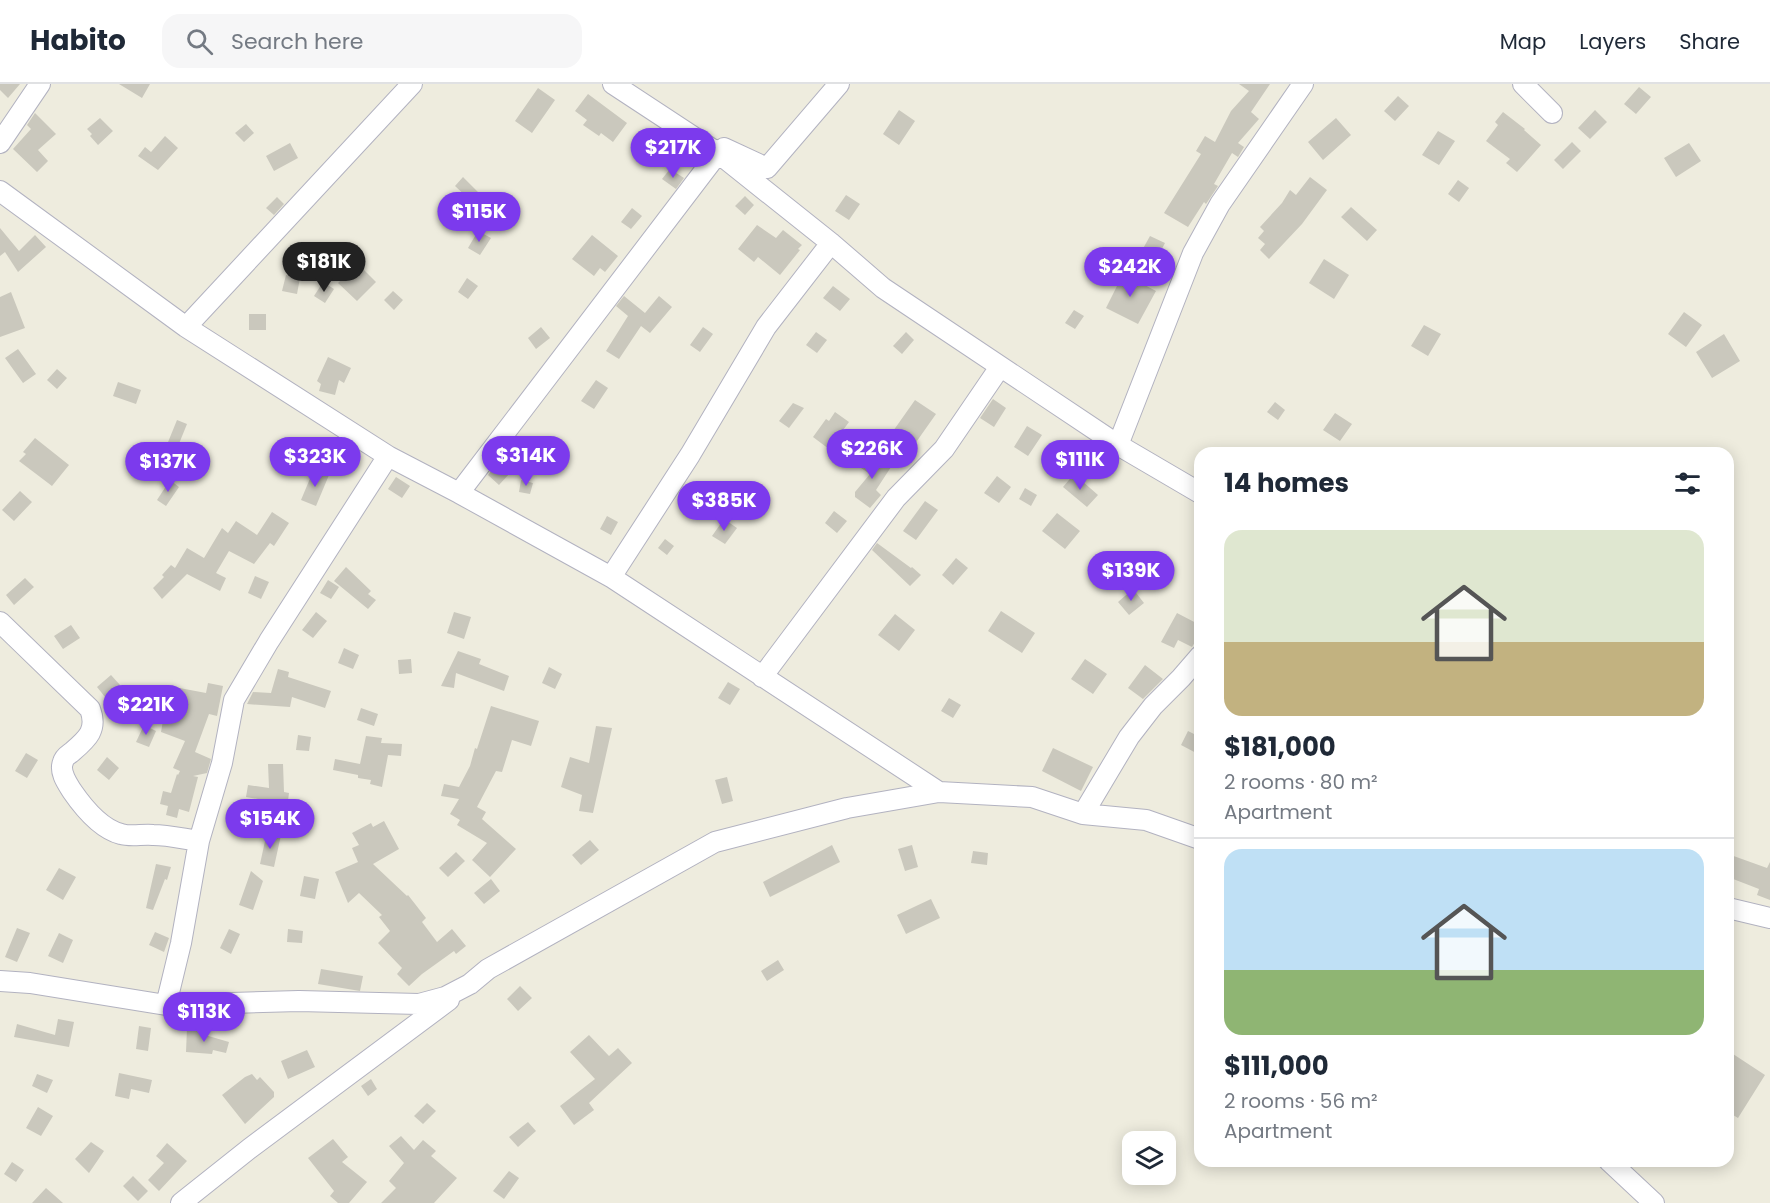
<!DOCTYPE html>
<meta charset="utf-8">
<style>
body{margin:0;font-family:Poppins,sans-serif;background:#f6f6f7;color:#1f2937;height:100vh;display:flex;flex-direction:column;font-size:22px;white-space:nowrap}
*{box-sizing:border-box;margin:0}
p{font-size:20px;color:#747a83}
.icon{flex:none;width:33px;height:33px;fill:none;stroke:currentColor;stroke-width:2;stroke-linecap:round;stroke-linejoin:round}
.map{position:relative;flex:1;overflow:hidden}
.drawer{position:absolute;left:1194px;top:363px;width:540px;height:720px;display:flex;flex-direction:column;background:#fff;border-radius:18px;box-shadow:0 3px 15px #0003}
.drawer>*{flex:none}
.controls{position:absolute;left:1122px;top:1047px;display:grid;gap:12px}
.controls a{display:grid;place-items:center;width:54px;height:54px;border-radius:12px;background:#fff;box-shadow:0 3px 15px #0003;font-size:30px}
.price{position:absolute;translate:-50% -51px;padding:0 14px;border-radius:21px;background:#7c3aed;color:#fff;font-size:20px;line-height:39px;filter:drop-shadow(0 2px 3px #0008)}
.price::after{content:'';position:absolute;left:50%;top:36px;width:18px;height:14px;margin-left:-9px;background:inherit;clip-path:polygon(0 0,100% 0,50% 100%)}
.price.current{background:#222;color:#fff}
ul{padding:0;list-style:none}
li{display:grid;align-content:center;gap:12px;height:318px;padding:0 30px}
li+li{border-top:2px solid #e0e1e3}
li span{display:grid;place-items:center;height:186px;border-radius:18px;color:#555}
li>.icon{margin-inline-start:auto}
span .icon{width:108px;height:108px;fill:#fffc;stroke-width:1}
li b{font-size:26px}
h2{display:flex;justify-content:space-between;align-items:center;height:72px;padding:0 30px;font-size:26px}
header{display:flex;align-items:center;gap:36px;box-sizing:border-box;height:84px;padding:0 30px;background:#fff;border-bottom:2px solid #e0e1e3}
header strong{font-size:28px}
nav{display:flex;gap:33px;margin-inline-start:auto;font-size:21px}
.search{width:420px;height:54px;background:#f6f6f7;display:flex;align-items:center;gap:15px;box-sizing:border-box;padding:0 21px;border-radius:18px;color:#747a83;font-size:22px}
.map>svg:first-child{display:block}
.building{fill:#cac8bd}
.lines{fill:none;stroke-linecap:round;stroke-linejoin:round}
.minor-casing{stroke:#b2b2c0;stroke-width:22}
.minor{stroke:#fff;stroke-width:20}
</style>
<header>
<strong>Habito</strong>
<div class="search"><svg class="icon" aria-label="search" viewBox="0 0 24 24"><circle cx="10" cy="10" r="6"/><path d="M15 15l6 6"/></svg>Search here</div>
<nav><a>Map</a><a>Layers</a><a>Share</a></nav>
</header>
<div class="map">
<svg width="1770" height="1119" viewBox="0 0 1770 1119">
<rect width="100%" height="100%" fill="#eeecde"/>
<path class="building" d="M 0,0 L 20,0 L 8,14 L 0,6 Z
M 119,0 L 150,0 L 142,14 Z
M 1239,0 L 1270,0 L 1251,28 L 1259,35 L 1238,59 L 1244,63 L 1238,73 L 1232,69 L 1214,100 L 1218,102 L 1206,120 L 1204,118 L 1188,143 L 1164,129 L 1201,70 L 1196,67 L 1205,52 L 1215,58 L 1231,27 L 1249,7 Z
M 1639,3 L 1651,13 L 1636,30 L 1624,20 Z
M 538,4 L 555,16 L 532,49 L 515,37 Z
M 588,10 L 627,39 L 613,58 L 601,49 L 599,52 L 583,41 L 587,36 L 575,27 Z
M 1398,12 L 1409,22 L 1395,37 L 1384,27 Z
M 899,26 L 915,37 L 899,61 L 883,50 Z
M 1595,26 L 1607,38 L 1590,55 L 1578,44 Z
M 1503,28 L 1525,45 L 1524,46 L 1541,61 L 1517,88 L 1506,79 L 1510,75 L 1486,57 L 1498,41 L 1495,38 Z
M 35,29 L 56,50 L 38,66 L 48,77 L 37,88 L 13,65 L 31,45 L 27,41 Z
M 100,34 L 113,47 L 98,61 L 90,52 L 92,50 L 87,45 Z
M 1336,34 L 1351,51 L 1323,76 L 1308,58 Z
M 246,40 L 254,49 L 244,58 L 235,49 Z
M 1438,47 L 1455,57 L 1439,81 L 1422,71 Z
M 165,52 L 178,64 L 158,86 L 138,72 L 145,63 L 151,68 Z
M 1572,58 L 1581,67 L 1563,85 L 1554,76 Z
M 290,59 L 298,74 L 274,87 L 266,72 Z
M 1689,59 L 1701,77 L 1676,93 L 1664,74 Z
M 670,85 L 684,94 L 676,105 L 662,95 Z
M 463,93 L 478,108 L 470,116 L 455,102 Z
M 1310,93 L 1327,106 L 1302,140 L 1269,175 L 1260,166 L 1265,160 L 1258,154 L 1264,147 L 1260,143 L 1282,119 L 1290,106 L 1296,111 Z
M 1458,96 L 1469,104 L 1459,118 L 1448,110 Z
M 846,111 L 860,120 L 849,136 L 835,127 Z
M 745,112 L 754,121 L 745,131 L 735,122 Z
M 277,113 L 284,120 L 274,131 L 266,124 Z
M 1351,123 L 1377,146 L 1367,157 L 1341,133 Z
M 632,124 L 642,132 L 631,145 L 621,138 Z
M 757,141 L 776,154 L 783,146 L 802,161 L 798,165 L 800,166 L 780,191 L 758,173 L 754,178 L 738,165 Z
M 0,144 L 19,167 L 35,151 L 46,163 L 18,188 L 5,168 L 0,172 Z
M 478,147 L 491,154 L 480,171 L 468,164 Z
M 592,151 L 618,172 L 605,188 L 600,184 L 594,192 L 572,175 Z
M 1150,152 L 1165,159 L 1155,178 L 1140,170 Z
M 1324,175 L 1349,191 L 1334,215 L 1309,199 Z
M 358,180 L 376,198 L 357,217 L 338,199 Z
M 1120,188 L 1156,207 L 1138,240 L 1106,224 L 1117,202 L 1114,200 Z
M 286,191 L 300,194 L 297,210 L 282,207 Z
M 467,194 L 478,202 L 468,215 L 458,208 Z
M 323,198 L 334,205 L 325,219 L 314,212 Z
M 833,202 L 850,215 L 840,227 L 823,214 Z
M 393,207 L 403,216 L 394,226 L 384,216 Z
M 11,208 L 25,244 L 0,253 L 0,213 Z
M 624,212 L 645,229 L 659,212 L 672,223 L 650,249 L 641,242 L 619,275 L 606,267 L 628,232 L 616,222 Z
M 1074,226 L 1084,232 L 1075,245 L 1065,239 Z
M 1684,228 L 1702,241 L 1686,263 L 1668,250 Z
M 249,230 L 266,230 L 266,246 L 249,246 Z
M 1424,241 L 1441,250 L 1428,272 L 1411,262 Z
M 541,243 L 550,254 L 536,265 L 528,254 Z
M 703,243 L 713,250 L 700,268 L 690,261 Z
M 816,248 L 827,256 L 817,269 L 806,261 Z
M 906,248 L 914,256 L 902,270 L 893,262 Z
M 1724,250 L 1740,277 L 1712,294 L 1696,268 Z
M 18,265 L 36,290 L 23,299 L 5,274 Z
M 328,273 L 351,284 L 344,299 L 339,296 L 335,311 L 319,307 L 321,300 L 317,297 Z
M 57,285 L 67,294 L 57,305 L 47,296 Z
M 596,296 L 608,304 L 594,325 L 581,317 Z
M 118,298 L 141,306 L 136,320 L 113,312 Z
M 993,315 L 1006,324 L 994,343 L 980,334 Z
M 915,316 L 936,330 L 912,364 L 891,350 Z
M 1275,318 L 1285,326 L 1278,336 L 1267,328 Z
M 793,319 L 804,324 L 789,344 L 779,337 Z
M 835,328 L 849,338 L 829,365 L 813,353 L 826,335 L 829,337 Z
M 1335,329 L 1352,340 L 1340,357 L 1323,346 Z
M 177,336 L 187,340 L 174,372 L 164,368 Z
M 1027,342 L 1042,351 L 1028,372 L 1014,363 Z
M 35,354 L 69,381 L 52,402 L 19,377 L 26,370 L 23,368 Z
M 870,369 L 891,383 L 876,406 L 881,411 L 870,424 L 855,413 L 855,408 L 870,390 L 861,384 Z
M 499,377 L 511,388 L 499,401 L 488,391 Z
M 314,385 L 329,391 L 316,422 L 301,416 Z
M 1074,390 L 1098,411 L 1087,423 L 1063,403 Z
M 997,392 L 1011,403 L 999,419 L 984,409 Z
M 396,393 L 410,402 L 402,414 L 388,405 Z
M 170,396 L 179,403 L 166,422 L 157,416 Z
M 521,396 L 533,399 L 530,410 L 519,408 Z
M 1025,404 L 1037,411 L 1031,422 L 1019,415 Z
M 20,407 L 32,418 L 14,437 L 2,426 Z
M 925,417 L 938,426 L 916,456 L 903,447 Z
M 834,427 L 847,437 L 837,449 L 825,439 Z
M 272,428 L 289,439 L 274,462 L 270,459 L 254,480 L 229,467 L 216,489 L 226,494 L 220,507 L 187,490 L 162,515 L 153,504 L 164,493 L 162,491 L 171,481 L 175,484 L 187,464 L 204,474 L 222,444 L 228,449 L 236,437 L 257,451 Z
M 1057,429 L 1080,447 L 1065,465 L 1042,447 Z
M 607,432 L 618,438 L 611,451 L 600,445 Z
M 724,435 L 737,444 L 725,460 L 712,452 Z
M 665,455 L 674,462 L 667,471 L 658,464 Z
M 877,459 L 911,484 L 912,483 L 921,491 L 910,502 L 872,466 Z
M 956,474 L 968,484 L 953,501 L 942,491 Z
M 346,483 L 371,507 L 368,510 L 376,516 L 368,525 L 334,497 Z
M 255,492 L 269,498 L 261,515 L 248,509 Z
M 25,494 L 34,503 L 14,521 L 6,511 Z
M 328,496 L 339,503 L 331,515 L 320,509 Z
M 1133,505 L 1144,519 L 1129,531 L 1118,518 Z
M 1001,527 L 1035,549 L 1022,569 L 988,547 Z
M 316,528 L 327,537 L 313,554 L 302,546 Z
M 454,528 L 471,533 L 464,555 L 447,549 Z
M 1177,529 L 1200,541 L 1200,550 L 1192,563 L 1178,556 L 1174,564 L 1161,558 Z
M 895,530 L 915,546 L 899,567 L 878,551 Z
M 71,541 L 80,554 L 63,565 L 54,552 Z
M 344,564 L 359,571 L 353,585 L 338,579 Z
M 458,567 L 481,575 L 479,580 L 509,592 L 504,607 L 456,589 L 454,604 L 441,602 Z
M 411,575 L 412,589 L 399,590 L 398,576 Z
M 1085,575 L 1107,590 L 1093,610 L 1071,595 Z
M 1145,581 L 1163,595 L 1143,615 L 1128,604 Z
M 549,583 L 562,590 L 555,605 L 542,599 Z
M 278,585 L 289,588 L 288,593 L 331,607 L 325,624 L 292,613 L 290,623 L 247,620 L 253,608 L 271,609 Z
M 111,591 L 120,601 L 105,613 L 97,603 Z
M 728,598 L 740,605 L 730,621 L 718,614 Z
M 208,599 L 223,602 L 217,632 L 209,630 L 195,668 L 211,675 L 207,689 L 193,692 L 198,693 L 189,728 L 179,725 L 177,734 L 166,731 L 168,722 L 160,720 L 163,707 L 171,709 L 177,690 L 178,691 L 180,687 L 173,684 L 185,657 L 161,648 L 169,602 L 206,609 Z
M 949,614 L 961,621 L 953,634 L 941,627 Z
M 491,622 L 539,637 L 531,662 L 512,656 L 502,688 L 496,687 L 477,723 L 486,728 L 482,735 L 516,765 L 490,793 L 472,776 L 487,759 L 457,741 L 460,736 L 450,730 L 459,715 L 441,712 L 444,700 L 459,703 L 470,682 L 475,664 L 477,665 Z
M 361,624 L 378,630 L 374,642 L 357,636 Z
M 144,641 L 156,647 L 149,663 L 136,658 Z
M 596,642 L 612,644 L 593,729 L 579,727 L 582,711 L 561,703 L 570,673 L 589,679 Z
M 1188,647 L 1200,653 L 1200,671 L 1181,661 Z
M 298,651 L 311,653 L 309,667 L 296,666 Z
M 366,652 L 382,654 L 381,659 L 402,660 L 401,672 L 388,671 L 382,703 L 370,700 L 371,696 L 358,694 L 358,691 L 333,686 L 335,675 L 360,680 Z
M 1053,664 L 1093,683 L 1081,707 L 1042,687 Z
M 26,669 L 38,676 L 27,694 L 15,687 Z
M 107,673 L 119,684 L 109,696 L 97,686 Z
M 268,680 L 283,680 L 284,708 L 289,709 L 287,724 L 257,718 L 258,715 L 246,713 L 248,701 L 269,704 Z
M 727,693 L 733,717 L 722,720 L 715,696 Z
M 384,737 L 399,765 L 373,780 L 407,812 L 408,811 L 426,834 L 422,838 L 437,858 L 452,845 L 466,862 L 456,870 L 454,867 L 422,890 L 409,902 L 397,890 L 402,884 L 378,859 L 390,847 L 379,833 L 382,831 L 359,809 L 348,819 L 335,788 L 358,778 L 352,764 L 359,761 L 352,749 L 371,739 L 373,743 Z
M 267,748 L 281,751 L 274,783 L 260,780 Z
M 590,756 L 599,766 L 581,781 L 572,771 Z
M 832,761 L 840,778 L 770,813 L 763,798 Z
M 912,761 L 918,783 L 905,787 L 898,765 Z
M 973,767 L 988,769 L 987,781 L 971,779 Z
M 456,768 L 465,777 L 448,793 L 439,784 Z
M 1728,770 L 1767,784 L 1770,778 L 1770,816 L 1757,811 L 1759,805 L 1728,793 Z
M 156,780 L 171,783 L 167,796 L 165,795 L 153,826 L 146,824 Z
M 59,784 L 76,793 L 63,816 L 46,806 Z
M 251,787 L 263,797 L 253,826 L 239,821 Z
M 304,792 L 319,795 L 315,815 L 300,812 Z
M 491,795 L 500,807 L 484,820 L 474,809 Z
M 931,815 L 940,834 L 906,850 L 897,831 Z
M 17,844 L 30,849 L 17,878 L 5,873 Z
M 229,845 L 240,850 L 231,870 L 220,864 Z
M 288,845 L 303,847 L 302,859 L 287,858 Z
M 155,848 L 169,854 L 164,868 L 149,861 Z
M 59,849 L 73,856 L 63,879 L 48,872 Z
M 778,876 L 784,886 L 767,897 L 761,887 Z
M 321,885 L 363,892 L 360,907 L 318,900 Z
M 520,902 L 532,914 L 518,927 L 507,915 Z
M 58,935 L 74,938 L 69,963 L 14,953 L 17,940 L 55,951 Z
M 139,942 L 151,944 L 148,967 L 136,965 Z
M 187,944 L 205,945 L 205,951 L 229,958 L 226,969 L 213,966 L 212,970 L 186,968 Z
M 589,951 L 609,972 L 618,964 L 632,979 L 589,1019 L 594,1026 L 574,1041 L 560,1022 L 595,995 L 570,968 Z
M 307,966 L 315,983 L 288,995 L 281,977 Z
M 1733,970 L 1765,991 L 1738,1034 L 1728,1028 L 1728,978 Z
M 119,989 L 152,996 L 149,1009 L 131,1005 L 129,1015 L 115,1012 Z
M 37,990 L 53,996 L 47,1009 L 32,1002 Z
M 252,990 L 257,996 L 260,993 L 274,1008 L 274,1013 L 245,1040 L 222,1011 L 245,993 Z
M 371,995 L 377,1005 L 368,1012 L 361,1002 Z
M 427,1019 L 436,1027 L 423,1040 L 414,1032 Z
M 38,1023 L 53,1032 L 41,1052 L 26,1044 Z
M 528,1038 L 536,1047 L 518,1063 L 509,1053 Z
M 401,1052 L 414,1066 L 423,1056 L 436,1067 L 431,1072 L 457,1094 L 434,1119 L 381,1119 L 396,1104 L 389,1097 L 404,1079 L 389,1062 Z
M 333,1055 L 348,1073 L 342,1078 L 367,1098 L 349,1119 L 338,1119 L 330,1112 L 334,1107 L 308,1074 Z
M 91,1058 L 104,1067 L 89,1089 L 75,1075 Z
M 167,1059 L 187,1077 L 159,1107 L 148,1096 L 164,1079 L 156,1072 Z
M 12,1078 L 24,1086 L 16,1098 L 4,1090 Z
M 509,1087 L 519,1094 L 504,1115 L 493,1107 Z
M 133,1092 L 148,1107 L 138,1117 L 123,1102 Z
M 46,1104 L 63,1119 L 32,1119 Z"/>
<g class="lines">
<defs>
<path id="minor" d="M 613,0 L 718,69 L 831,159 L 883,204 L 1118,361 L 1200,409
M 1523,0 L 1552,29
M 0,59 L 40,0
M 724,64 L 767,84 L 839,0
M 0,107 L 186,243 L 388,372 L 459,409 L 611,493 L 939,708
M 186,243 L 412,0
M 1118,361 L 1193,169 L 1220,120 L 1303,0
M 459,409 L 718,69
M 611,493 L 690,371 L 766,243 L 831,159
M 0,538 L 90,625 C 98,646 87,655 72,668 C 68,671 64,673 63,678 C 59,688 67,699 72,707 C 83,723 101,745 121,750 C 131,753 142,750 153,751 C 169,751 184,755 199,757
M 762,593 L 896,414 L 944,365 L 1000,283
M 1083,730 L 1129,653 L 1153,622 L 1181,594 L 1200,572
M 1728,824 L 1770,834
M 0,897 L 30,899 L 166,921 L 299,917 L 419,920 L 445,913 L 470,900 L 488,885 L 715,758 L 847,724 L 939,708 L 1032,713 L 1083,730 L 1146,736 L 1200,755
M 166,921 L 181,859 L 199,757 L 222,679 L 234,616 L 269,557 L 388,372
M 1609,1077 L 1654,1119
M 181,1119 L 249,1065 L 449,916"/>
</defs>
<use href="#minor" class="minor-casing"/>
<use href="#minor" class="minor"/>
</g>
</svg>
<div class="controls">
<a><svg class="icon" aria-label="layers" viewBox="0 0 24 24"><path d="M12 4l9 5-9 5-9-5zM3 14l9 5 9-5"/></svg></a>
</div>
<b class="price" style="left:673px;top:95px">$217K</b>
<b class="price" style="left:479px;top:159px">$115K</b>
<b class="price current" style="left:324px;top:209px">$181K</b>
<b class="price" style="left:1130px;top:214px">$242K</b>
<b class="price" style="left:872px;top:396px">$226K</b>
<b class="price" style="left:526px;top:403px">$314K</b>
<b class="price" style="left:315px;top:404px">$323K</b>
<b class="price" style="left:1080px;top:407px">$111K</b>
<b class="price" style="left:168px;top:409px">$137K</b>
<b class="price" style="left:724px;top:448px">$385K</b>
<b class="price" style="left:1131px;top:518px">$139K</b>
<b class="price" style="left:146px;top:652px">$221K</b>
<b class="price" style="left:270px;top:766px">$154K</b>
<b class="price" style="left:204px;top:959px">$113K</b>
<section class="drawer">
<h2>14 homes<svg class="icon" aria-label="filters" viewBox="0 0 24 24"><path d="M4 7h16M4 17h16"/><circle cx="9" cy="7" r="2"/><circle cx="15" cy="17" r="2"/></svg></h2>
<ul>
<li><span style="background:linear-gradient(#dfe7d0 60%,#c2b280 0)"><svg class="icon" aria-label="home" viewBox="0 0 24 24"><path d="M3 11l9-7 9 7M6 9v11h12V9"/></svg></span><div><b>$181,000</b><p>2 rooms · 80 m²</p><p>Apartment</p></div></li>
<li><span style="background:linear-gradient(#bfe0f5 65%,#8fb573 0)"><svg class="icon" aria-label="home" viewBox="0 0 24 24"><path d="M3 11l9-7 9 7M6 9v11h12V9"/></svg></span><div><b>$111,000</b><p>2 rooms · 56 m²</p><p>Apartment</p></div></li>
</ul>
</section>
</div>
